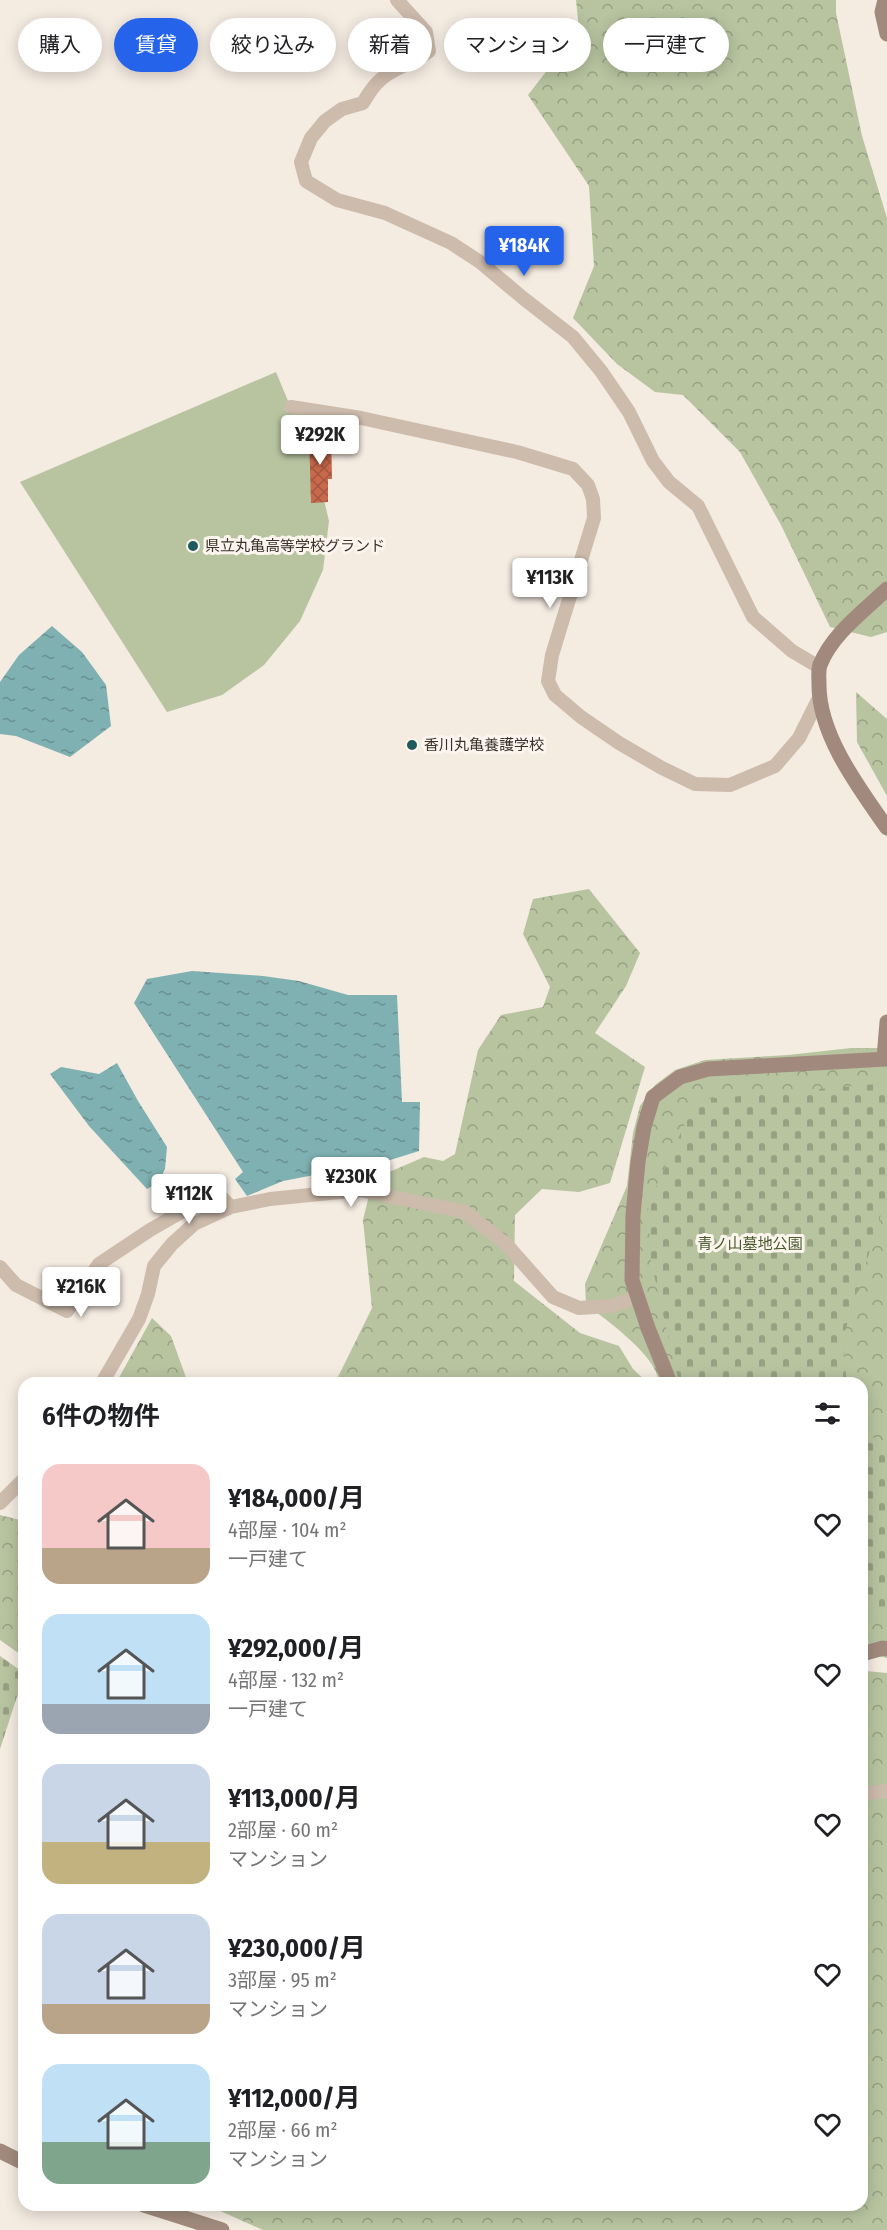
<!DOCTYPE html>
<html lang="ja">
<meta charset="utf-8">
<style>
body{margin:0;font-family:"Fira Sans Condensed","Noto Sans JP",sans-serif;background:#f6f6f6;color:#202124;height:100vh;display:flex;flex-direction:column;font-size:22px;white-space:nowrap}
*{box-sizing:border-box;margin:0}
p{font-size:20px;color:#757577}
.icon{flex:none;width:33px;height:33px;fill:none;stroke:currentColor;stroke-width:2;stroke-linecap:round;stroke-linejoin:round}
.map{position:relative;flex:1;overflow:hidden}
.panel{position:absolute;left:18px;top:1377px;width:850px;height:834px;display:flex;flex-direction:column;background:#fff;border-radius:18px;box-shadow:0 3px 15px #0003}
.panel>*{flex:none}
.guide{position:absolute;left:18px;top:18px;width:852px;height:54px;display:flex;gap:12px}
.price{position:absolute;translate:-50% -51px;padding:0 14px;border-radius:6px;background:#fff;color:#222;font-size:20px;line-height:39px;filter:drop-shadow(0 2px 3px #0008)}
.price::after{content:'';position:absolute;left:50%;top:36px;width:18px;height:14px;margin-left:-9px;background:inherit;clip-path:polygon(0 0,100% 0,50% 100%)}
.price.selected{background:#2563eb;color:#fff}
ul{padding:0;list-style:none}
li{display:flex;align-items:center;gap:18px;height:150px;padding:0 24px}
li span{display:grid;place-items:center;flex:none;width:168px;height:120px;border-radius:18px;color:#555}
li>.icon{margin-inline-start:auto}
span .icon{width:72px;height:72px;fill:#fffc;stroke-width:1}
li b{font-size:26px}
h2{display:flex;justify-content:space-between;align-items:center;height:72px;padding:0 24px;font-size:26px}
.chip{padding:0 21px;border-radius:27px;background:#fff;box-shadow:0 3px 15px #0003;font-size:21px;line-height:54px}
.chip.selected{background:#2563eb;color:#fff}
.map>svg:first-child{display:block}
.forest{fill:url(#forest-crowns)}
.cemetery{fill:url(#cemetery-stones)}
.garden{fill:#b8c4a0}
.water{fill:url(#water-ripples)}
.building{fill:url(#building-cross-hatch)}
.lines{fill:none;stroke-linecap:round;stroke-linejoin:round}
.street{stroke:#cdbbac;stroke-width:14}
.secondary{stroke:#a18a7d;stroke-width:15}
.poi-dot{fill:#1f5a5e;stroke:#fbf5ee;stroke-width:2}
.labels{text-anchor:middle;stroke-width:6;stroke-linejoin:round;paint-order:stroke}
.poi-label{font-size:15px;fill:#3b302b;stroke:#fbf5ee;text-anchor:start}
.park-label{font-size:15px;fill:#4a5a2e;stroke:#fbf5ee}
</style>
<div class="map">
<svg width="887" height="2230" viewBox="0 0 887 2230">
<defs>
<pattern id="forest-crowns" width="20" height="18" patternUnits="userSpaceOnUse" patternTransform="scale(1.5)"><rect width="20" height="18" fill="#b8c4a0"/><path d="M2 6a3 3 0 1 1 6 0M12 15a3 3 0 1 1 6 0" fill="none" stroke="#97a083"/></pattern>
<pattern id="cemetery-stones" width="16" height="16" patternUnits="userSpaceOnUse" patternTransform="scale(1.5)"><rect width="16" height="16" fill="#b8c4a0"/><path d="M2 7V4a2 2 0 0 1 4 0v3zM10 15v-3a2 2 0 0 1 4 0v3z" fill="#97a083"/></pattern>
<pattern id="water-ripples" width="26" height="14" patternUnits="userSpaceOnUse" patternTransform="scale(1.5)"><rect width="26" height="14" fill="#7fb0b2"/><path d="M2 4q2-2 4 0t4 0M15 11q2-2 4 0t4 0" fill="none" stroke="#699091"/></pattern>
<pattern id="building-cross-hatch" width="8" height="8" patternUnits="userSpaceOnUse" patternTransform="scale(1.5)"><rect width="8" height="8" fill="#c8694b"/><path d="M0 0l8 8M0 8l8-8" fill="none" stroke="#a4573f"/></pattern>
</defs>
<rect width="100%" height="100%" fill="#f4ebe1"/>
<path class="forest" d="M 576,0 L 836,0 L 836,13 L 862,136 L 887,218 L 887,632 L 871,637 L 830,627 L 781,525 L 740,452 L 683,395 L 655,392 L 617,364 L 573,318 L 594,266 L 589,186 L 528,95 L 579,29 Z
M 856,692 L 887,719 L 887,796 L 857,742 Z
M 589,889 L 640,953 L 626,986 L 595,1033 L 645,1067 L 610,1183 L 579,1192 L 542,1189 L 515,1215 L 514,1281 L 580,1333 L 619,1346 L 633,1369 L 648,1383 L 335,1383 L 372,1308 L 363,1220 L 373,1179 L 424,1157 L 443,1161 L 455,1154 L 478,1050 L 501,1015 L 543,1007 L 550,987 L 523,934 L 533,899 Z
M 851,1048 L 887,1048 L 887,1658 L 876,1656 L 863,1662 L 862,1383 L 659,1383 C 657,1355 607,1321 586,1304 L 585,1284 L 627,1186 L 633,1133 L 640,1106 L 655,1085 L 675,1070 L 705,1060 L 788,1055 Z
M 152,1318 L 171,1336 L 188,1383 L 116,1383 Z
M 0,1515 L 24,1521 L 24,1657 L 0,1640 Z
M 866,1671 L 887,1673 L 887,2230 L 263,2230 L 207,2205 L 862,2205 L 863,1678 Z"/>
<path class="cemetery" d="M 887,1083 L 887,1195 L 842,1341 L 847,1383 L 679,1383 L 651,1261 L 648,1204 L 696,1100 Z
M 862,1429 L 887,1448 L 887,1618 L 863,1604 Z
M 0,1656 L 24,1673 L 24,1675 L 0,1749 Z"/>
<path class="garden" d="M 276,372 L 317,471 L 329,521 L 323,570 L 300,621 L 264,665 L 222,695 L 167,712 L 20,482 Z"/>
<path class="water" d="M 52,626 L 82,652 L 106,685 L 111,726 L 70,757 L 16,736 L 0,734 L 0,682 L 19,655 Z
M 192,971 L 263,976 L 299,981 L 348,995 L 397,995 L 402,1102 L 420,1102 L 419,1151 L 387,1161 L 283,1181 L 247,1196 L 235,1179 L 243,1172 L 134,1003 L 147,979 Z
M 117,1063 L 138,1101 L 167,1147 L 165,1169 L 158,1183 L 147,1189 L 89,1126 L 50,1074 L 61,1067 L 99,1074 Z"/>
<path class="building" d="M 331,433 L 332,479 L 328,479 L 328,502 L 311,503 L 309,434 Z"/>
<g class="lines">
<path class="street" d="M 397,0 L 426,32 L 429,51 C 399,73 383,66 363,103 L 342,109 L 325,121 L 311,138 L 301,162 L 306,181 L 337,200 L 385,213 L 451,243 L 480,262 L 523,298 L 573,337 L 601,371 L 629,412 L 653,461 L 669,482 L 698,506 L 753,617 L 792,651 L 819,667
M 291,407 L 361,418 L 517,452 L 573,469 L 588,485 L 593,499 L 594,518 L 552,655 L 548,681 L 555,695 L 581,717 L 619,743 L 662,768 L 695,784 L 730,785 L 775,766 L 799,738 L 819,698
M 0,1267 L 16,1285 L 67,1311 L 99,1264 L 150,1230 L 211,1195 L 222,1198 L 231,1207
M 102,1383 L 139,1319 L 148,1294 L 154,1266 L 172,1244 L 194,1224 L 231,1207 L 270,1199 L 360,1190 L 465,1212 L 506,1244 L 553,1297 L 579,1308 L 611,1306 L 638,1297
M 0,1503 L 24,1479
M 862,1794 L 887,1791"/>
<path class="secondary" d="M 885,0 L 882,12 L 887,34
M 887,589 C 864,611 832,634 820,665 C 818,670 819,678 819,683 C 818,734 859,788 887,828
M 884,1058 L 887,1022
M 670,1383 L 648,1328 L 632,1280 L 633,1215 L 638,1162 L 644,1127 L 653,1097 L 680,1077 L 708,1069 L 887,1059
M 862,1654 L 883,1648 L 887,1649
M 0,2151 L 24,2163
M 144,2205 L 222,2230"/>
</g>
<g class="poi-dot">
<circle cx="193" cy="546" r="6"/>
<circle cx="412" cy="745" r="6"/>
</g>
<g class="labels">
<g class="poi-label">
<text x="205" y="551">県立丸亀高等学校グランド</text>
<text x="424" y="750">香川丸亀養護学校</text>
</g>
<g class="park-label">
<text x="750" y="1249">青ノ山墓地公園</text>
</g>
</g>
</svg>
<b class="price selected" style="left:524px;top:277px">¥184K</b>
<b class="price" style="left:320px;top:466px">¥292K</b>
<b class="price" style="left:550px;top:609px">¥113K</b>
<b class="price" style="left:351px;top:1208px">¥230K</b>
<b class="price" style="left:189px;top:1225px">¥112K</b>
<b class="price" style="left:81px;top:1318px">¥216K</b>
<div class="guide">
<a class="chip">購入</a>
<a class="chip selected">賃貸</a>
<a class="chip">絞り込み</a>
<a class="chip">新着</a>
<a class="chip">マンション</a>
<a class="chip">一戸建て</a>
</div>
<section class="panel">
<h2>6件の物件<svg class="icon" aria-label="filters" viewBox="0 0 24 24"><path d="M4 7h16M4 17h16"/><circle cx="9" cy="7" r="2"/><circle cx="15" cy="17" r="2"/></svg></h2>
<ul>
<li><span style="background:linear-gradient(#f6c9c9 70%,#b9a48a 0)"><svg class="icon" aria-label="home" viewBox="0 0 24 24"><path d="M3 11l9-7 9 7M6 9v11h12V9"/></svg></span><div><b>¥184,000/月</b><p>4部屋 · 104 m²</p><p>一戸建て</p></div><svg class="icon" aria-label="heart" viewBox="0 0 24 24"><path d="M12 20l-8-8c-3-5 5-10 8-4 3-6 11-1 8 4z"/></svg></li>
<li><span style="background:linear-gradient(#bfe0f5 75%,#9aa5b1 0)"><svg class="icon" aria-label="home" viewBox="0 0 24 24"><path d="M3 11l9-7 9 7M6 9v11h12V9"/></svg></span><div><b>¥292,000/月</b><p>4部屋 · 132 m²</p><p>一戸建て</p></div><svg class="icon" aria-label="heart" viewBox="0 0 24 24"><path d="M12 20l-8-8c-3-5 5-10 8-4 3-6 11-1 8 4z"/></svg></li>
<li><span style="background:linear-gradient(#c9d6e8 65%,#c2b280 0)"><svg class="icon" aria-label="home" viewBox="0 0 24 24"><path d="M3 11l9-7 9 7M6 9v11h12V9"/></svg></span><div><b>¥113,000/月</b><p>2部屋 · 60 m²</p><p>マンション</p></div><svg class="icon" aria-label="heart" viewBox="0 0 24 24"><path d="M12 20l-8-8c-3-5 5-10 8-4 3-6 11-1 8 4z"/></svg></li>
<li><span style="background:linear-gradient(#c9d6e8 75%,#b9a48a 0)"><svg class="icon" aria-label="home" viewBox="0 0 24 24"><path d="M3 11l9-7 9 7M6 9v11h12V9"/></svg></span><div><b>¥230,000/月</b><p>3部屋 · 95 m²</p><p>マンション</p></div><svg class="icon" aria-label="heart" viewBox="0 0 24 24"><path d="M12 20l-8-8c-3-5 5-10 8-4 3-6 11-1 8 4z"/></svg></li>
<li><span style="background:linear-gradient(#bfe0f5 65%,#7fa58c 0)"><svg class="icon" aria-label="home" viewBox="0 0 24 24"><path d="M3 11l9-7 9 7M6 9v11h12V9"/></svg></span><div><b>¥112,000/月</b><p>2部屋 · 66 m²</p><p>マンション</p></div><svg class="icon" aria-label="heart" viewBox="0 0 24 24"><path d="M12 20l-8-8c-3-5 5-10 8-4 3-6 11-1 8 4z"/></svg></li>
</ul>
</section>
</div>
